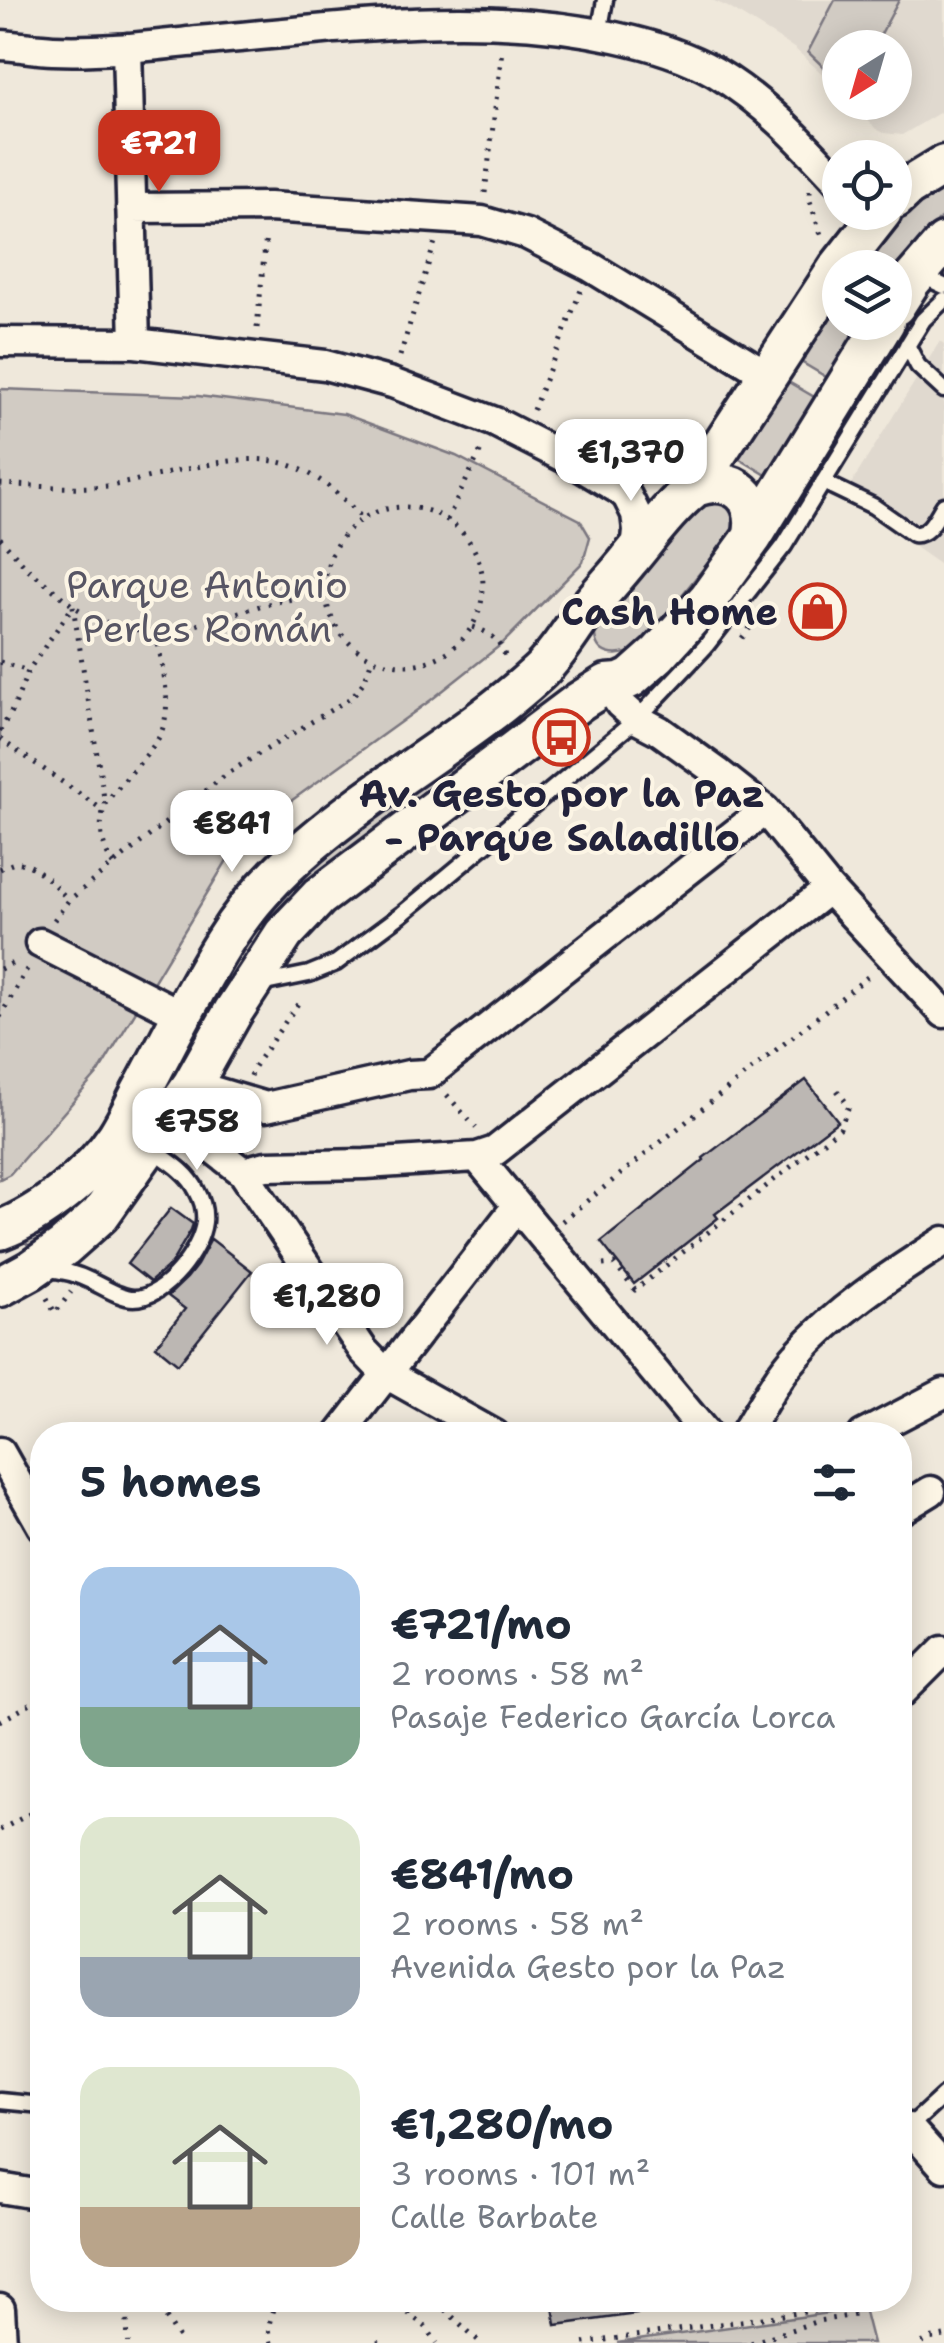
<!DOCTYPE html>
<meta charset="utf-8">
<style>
body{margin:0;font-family:"Shantell Sans",sans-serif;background:#f2f2f3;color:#1f2937;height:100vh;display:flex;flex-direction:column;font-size:38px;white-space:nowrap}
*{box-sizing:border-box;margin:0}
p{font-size:32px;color:#747a83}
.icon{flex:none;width:55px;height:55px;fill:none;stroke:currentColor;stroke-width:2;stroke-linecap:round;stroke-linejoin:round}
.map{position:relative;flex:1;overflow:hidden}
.sheet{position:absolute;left:30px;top:1422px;width:882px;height:890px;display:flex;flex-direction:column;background:#fff;border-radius:40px;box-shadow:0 5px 25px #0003}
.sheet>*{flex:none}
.needle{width:65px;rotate:217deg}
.tools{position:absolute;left:822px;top:30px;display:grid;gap:20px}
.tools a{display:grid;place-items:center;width:90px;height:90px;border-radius:50%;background:#fff;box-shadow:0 5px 25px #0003;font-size:50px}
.price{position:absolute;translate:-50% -85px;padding:0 22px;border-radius:20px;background:#fff;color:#222;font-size:32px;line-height:65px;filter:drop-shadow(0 2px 5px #0008)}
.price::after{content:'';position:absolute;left:50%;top:60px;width:30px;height:22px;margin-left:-15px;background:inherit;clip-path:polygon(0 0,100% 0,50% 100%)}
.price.active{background:#c8321e;color:#fff}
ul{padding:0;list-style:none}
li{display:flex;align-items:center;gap:30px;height:250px;padding:0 50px}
li span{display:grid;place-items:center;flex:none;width:280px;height:200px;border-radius:30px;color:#555}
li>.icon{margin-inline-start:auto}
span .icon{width:120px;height:120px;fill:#fffc;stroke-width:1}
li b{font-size:42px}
h2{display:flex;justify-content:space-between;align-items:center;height:120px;padding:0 50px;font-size:42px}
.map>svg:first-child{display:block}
.built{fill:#e0d9cf}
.green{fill:#d1cbc3;stroke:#7a767f;stroke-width:2.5}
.building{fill:#bcb7b3;stroke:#22223b;stroke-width:2.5}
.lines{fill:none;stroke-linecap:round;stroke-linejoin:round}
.lane-casing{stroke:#22223b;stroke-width:21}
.street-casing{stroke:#22223b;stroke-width:35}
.secondary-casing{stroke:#22223b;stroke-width:45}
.path{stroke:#22223b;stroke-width:5;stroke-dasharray:2.5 8;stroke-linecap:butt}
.lane{stroke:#fcf5e5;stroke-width:14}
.street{stroke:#fcf5e5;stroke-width:28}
.secondary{stroke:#fcf5e5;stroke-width:38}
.labels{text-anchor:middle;stroke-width:8;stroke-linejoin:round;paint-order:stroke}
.park-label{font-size:38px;fill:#575564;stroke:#fcf5e5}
.poi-label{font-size:38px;font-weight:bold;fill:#22223b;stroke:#fcf5e5;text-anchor:end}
</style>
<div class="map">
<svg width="944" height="2343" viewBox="0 0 944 2343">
<rect width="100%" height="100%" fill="#efe8db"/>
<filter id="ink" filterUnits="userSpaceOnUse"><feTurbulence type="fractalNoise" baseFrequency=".01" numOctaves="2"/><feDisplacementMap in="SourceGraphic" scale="20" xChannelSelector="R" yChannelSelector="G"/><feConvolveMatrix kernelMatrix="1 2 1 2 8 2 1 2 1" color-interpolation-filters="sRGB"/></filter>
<g filter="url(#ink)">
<path class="built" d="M 712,0 L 944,0 L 944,110 L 902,135 L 884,133 L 876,129 L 852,103 L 895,102 L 895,48 L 840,48 L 840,90 L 794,48 L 728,7 Z
M 940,341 L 944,344 L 944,564 L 942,566 L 843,497 Z"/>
<path class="green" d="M 835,0 L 899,0 L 874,47 L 840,48 L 840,83 L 808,52 Z
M 944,181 L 944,214 L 916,247 L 895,278 L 895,268 L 858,268 L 900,211 Z
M 840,293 L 840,322 L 865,323 L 828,378 L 796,359 Z
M 785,380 L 816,398 L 768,476 L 735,456 Z
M 0,389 L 198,396 L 344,414 L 456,456 L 580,520 L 590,537 L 583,562 L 503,643 L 431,700 L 241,837 L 99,1072 L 10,1174 L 0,1179 Z
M 710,498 L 731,506 L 735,519 L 732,533 L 639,648 C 619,658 593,659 595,629 L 696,505 Z
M 474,742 L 483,753 L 212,1022 L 94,1201 L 31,1250 L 23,1238 L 268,911 L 302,871 Z
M 864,2308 L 873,2343 L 617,2343 Z"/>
<path class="building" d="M 806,1080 L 838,1121 L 715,1214 L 718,1218 L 634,1284 L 601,1242 L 704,1160 L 703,1158 Z
M 171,1208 L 193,1224 L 191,1230 L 171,1264 L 150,1282 L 127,1264 Z
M 211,1239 L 252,1271 L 178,1364 L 156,1346 L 185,1309 L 168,1296 L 187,1278 L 197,1265 Z
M 552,2300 L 636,2300 L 637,2314 L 556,2325 Z"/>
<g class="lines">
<defs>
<path id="lane" d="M 599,34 L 605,0
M 917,280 L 929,279 L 944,286
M 907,345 L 918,366 L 944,390
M 823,482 L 873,506 L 913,534 C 929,536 936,517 944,505
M 260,984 L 309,974 L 336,963 L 402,914 L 637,719 L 705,647 L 784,546 L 923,320 L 944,300
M 46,1269 C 62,1270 77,1274 91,1281 C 104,1287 120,1298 134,1298 C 165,1298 201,1250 204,1222 C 205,1212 202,1200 197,1191 C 188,1172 169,1161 152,1149
M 0,2101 L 42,2105
M 908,2128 L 944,2095"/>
<path id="street" d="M 0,45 C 18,46 35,49 53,50 C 101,52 150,46 198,41 C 335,29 478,7 615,37 C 648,44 685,55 715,72 C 764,101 802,142 840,183
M 127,48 L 135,343
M 131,208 L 269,207 L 482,221 L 526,234 L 591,267 L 769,376
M 0,342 L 135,343 L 325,365 L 392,383 L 495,422 L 575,463 L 620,490 L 627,496 L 636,514 L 638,530 L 636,551
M 607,684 L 620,704 L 637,719 L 660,731 L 717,772 L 765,810 L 829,889 L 944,1013
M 40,943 L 182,1015
M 192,1085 L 266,1107 L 409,1075 L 429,1074 L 765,810
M 158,1135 L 171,1131 L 186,1132 L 199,1138 L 243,1172 L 363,1350 L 386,1374 L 495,1435
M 477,1157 L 707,1435
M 243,1172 L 266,1166 L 365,1164 L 477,1157 L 495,1151 L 829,889
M 339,1435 L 517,1206
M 744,1435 C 760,1409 775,1379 796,1356 C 837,1309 891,1275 944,1241
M 863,1435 L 944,1393
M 0,1452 L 42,1526
M 900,1510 L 931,1491
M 900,1694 L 944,1650
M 909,2128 L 944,2167
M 0,2188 L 42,2195
M 0,2309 L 2,2343"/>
<path id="secondary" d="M 895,199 L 908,187 L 944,165
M 895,306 L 911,281 L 944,243
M 695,487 C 733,473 762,498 752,538
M 0,1230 C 41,1215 93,1173 117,1136 C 128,1119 136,1100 146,1083 C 171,1036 195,988 223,943 C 296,823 438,765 538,673 C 555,657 567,637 580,619 C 595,598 613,580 629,560 C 650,535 669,508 695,487 L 838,268 L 882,212
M 0,1287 L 31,1270 L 64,1247 L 100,1215 L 192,1085 L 233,1012 L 284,934 L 319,897 L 580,701 L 607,684 L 620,683 L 631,678 L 658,654 L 708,599 L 752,538 L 885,322"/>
</defs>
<use href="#lane" class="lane-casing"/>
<use href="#street" class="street-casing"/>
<use href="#secondary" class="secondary-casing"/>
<path class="path" d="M 810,191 L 810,201 L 822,238
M 485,193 L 502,50
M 257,328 L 266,235
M 400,356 L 435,242
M 533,410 L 581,290
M 632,465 L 647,461 L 670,467
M 0,484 C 35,486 72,489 108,486 C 125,484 143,478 160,475 C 253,454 293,443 362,518
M325 586a79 79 0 1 1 158 0a79 79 0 1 1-158 0Z
M 447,520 L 483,446
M 0,538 L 28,569 L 73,606 L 98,621 L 125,628 L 165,634 L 263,605 L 325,592
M 73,606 L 105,804
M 473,627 C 489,632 500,640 505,656
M 742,638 L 760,615
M 0,662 L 28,671
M 0,731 L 14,707 L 28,671 L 73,606
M 0,739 L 103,810
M 113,865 C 101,844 98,827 105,804 C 121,782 141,764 156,742 C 177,711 161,666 156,632
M 0,869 C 2,868 13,863 15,863 C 36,861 56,888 69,900
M 54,920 L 69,900 L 228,773 L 352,697 L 365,680 L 372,659
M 0,969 L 19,960
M 0,1017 L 27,969
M 250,1076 L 253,1068 L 302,998
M 447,1095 L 476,1128
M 562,1221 L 870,975
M 603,1265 L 614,1264 L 635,1290 L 840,1128 L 849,1106 L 836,1089
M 47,1298 L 55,1313 L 71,1292
M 0,1721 L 42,1698
M 0,1830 L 42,1807
M 126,2300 L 128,2343
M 155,2300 L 182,2343
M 391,2300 L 426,2327 L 437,2343
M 442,2300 L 443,2308 L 481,2343
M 271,2343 L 268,2329 L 275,2300
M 377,2343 L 384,2341 L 385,2343
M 584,2343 L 848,2306
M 751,2343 L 818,2321 L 861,2314
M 922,2343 L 929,2339 L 944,2336"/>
<use href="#lane" class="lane"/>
<use href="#street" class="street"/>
<use href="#secondary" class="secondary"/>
</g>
</g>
<defs>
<symbol id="shop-ring" viewBox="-11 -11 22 22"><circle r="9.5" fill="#fcf5e5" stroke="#c8321e" stroke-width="1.5"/><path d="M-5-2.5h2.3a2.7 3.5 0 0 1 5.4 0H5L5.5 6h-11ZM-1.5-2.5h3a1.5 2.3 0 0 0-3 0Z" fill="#c8321e"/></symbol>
<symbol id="bus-ring" viewBox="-11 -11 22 22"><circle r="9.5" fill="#fcf5e5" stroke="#c8321e" stroke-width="1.5"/><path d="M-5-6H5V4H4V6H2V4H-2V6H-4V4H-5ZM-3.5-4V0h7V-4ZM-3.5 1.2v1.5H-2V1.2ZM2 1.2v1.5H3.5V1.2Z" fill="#c8321e"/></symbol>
</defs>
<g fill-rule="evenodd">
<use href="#shop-ring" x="786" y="580" width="63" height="63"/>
<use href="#bus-ring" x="530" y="706" width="63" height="63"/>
</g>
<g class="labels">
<g class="park-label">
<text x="207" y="598">Parque Antonio<tspan x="207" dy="44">Perles Román</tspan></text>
</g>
<g class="poi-label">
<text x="778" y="625">Cash Home</text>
<text x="562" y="807" text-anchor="middle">Av. Gesto por la Paz<tspan x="562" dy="44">- Parque Saladillo</tspan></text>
</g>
</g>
</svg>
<div class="tools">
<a><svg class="needle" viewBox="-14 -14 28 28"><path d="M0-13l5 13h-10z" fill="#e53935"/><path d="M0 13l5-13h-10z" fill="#747a83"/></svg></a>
<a><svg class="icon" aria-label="locate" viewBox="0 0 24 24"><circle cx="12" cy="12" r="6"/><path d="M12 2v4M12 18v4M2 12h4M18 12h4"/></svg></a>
<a><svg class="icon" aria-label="layers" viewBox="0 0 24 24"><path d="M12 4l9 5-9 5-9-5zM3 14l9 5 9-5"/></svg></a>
</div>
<b class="price active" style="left:159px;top:195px">€721</b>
<b class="price" style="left:631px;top:504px">€1,370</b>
<b class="price" style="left:232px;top:875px">€841</b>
<b class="price" style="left:197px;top:1173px">€758</b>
<b class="price" style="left:327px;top:1348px">€1,280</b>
<section class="sheet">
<h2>5 homes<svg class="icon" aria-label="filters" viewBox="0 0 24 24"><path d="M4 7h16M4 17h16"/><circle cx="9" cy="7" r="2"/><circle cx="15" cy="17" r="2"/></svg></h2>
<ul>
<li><span style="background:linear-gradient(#a9c7e8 70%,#7fa58c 0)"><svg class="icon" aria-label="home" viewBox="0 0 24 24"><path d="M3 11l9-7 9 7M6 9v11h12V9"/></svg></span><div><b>€721/mo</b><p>2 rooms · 58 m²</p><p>Pasaje Federico García Lorca</p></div></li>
<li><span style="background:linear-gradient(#dfe7d0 70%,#9aa5b1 0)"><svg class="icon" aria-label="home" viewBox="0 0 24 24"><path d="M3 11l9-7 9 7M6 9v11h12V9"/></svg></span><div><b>€841/mo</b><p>2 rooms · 58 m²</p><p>Avenida Gesto por la Paz</p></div></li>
<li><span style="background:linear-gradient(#dfe7d0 70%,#b9a48a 0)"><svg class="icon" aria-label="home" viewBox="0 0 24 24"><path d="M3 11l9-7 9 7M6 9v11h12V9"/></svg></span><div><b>€1,280/mo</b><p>3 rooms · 101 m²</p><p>Calle Barbate</p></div></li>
</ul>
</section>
</div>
